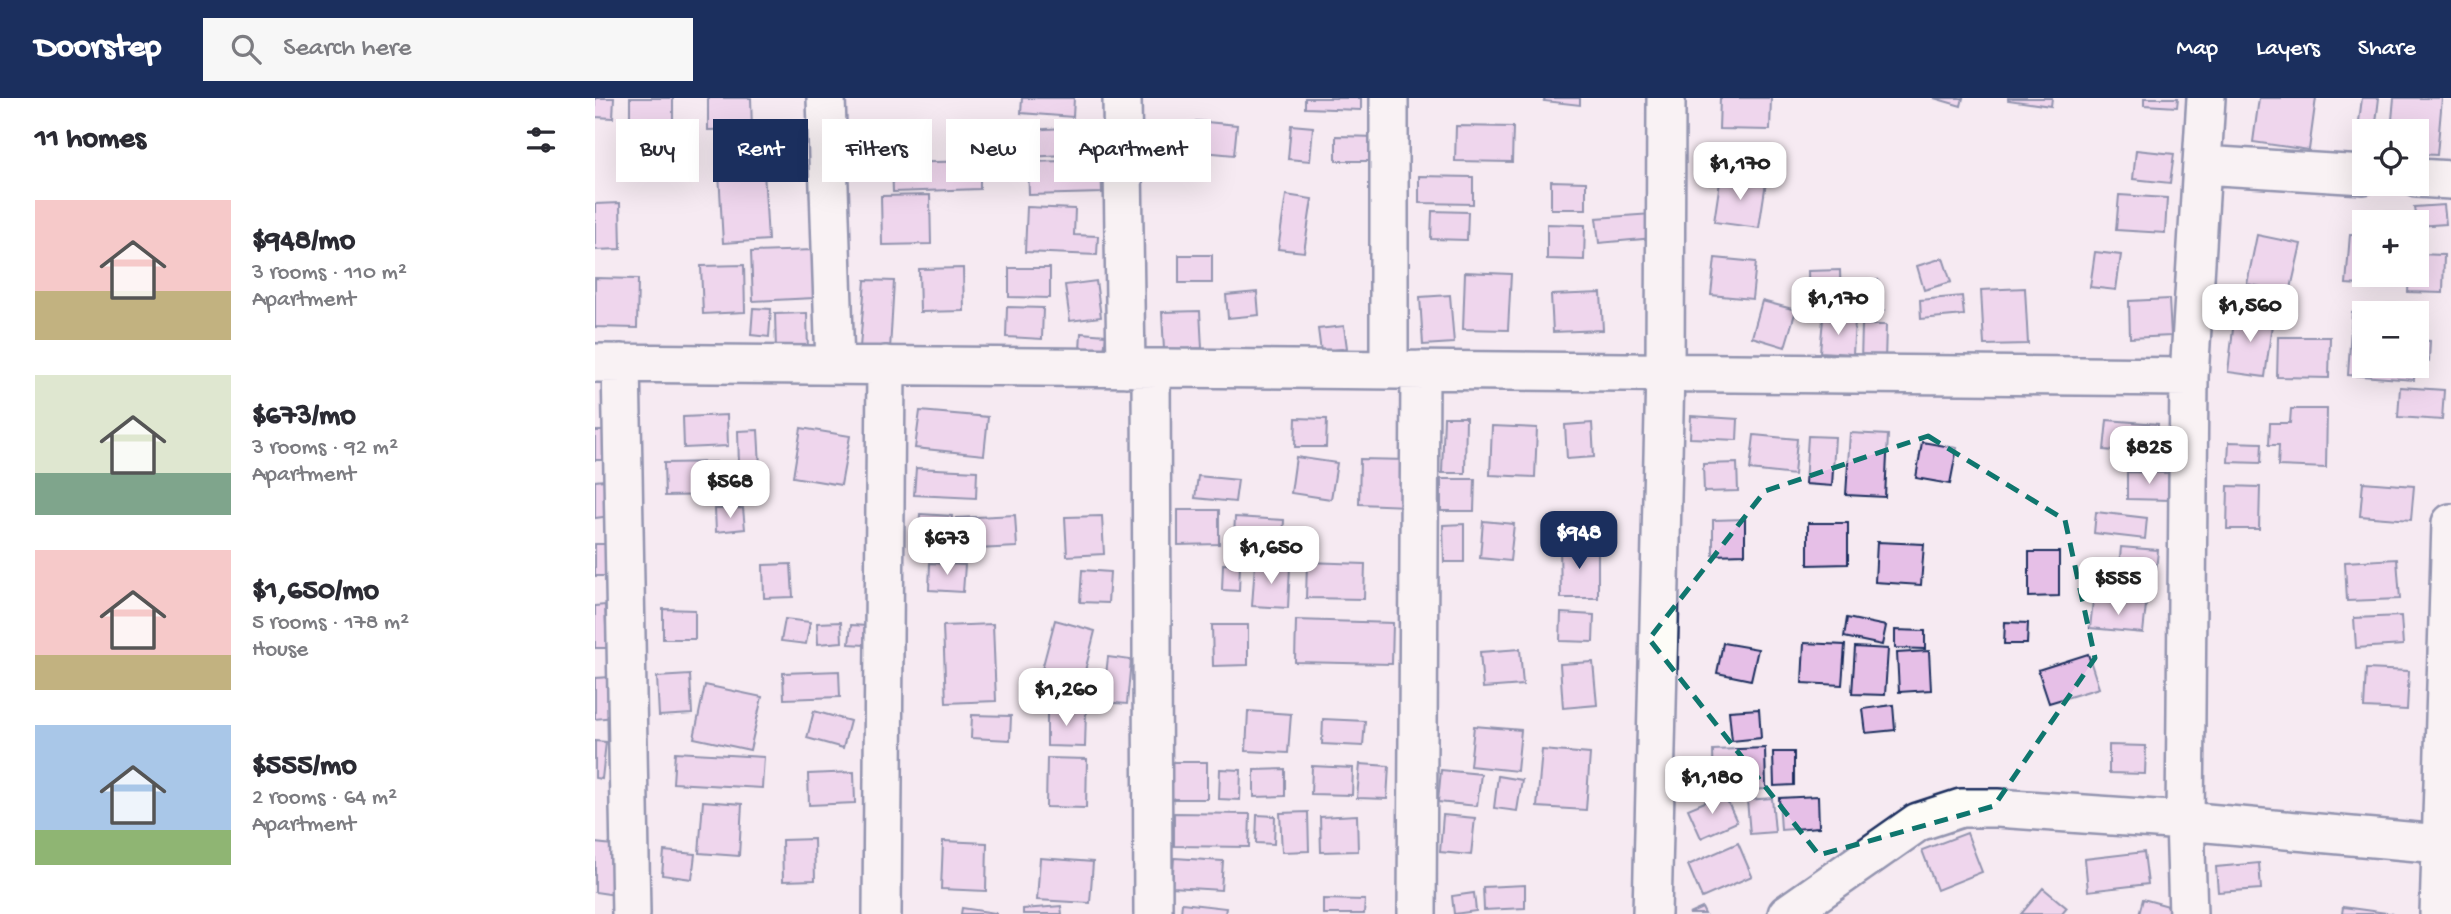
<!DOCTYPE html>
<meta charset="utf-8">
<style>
body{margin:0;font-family:"Gochi Hand",sans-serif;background:#f7f7f7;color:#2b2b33;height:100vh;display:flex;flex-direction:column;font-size:26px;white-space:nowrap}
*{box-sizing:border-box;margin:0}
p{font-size:23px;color:#7c7c81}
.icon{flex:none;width:38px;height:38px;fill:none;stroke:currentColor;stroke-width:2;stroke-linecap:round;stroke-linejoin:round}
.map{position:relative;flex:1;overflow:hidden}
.sheet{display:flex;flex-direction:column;background:#fff;width:595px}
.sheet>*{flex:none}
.banner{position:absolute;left:21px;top:21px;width:665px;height:63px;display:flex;gap:14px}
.controls{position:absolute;left:1757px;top:21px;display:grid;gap:14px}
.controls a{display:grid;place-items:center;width:77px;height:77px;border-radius:0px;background:#fff;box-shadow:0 7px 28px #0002;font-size:35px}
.price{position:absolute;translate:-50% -60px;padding:0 16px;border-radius:14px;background:#fff;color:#222;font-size:23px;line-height:46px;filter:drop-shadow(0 2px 4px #0008)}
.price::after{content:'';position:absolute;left:50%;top:42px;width:21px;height:16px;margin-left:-10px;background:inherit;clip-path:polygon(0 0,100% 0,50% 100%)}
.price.active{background:#1b2f5e;color:#fff}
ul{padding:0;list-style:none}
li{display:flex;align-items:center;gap:21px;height:175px;padding:0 35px}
li span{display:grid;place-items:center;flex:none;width:196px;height:140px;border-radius:0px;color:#555}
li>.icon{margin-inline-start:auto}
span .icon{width:84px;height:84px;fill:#fffc;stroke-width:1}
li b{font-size:30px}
h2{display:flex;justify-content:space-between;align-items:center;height:84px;padding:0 35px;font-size:30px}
.chip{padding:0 24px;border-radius:0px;background:#fff;box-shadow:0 7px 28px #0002;font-size:24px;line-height:63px}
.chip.active{background:#1b2f5e;color:#fff}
header{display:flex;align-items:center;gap:42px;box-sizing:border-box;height:98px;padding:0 35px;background:#1b2f5e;color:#fff}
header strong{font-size:33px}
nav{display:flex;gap:38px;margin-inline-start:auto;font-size:24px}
.search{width:490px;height:63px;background:#f7f7f7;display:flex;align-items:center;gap:18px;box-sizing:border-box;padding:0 24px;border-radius:0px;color:#7c7c81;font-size:26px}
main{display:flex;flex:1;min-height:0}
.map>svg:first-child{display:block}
.building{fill:#e6bfe7;stroke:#1b2f5e;stroke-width:2}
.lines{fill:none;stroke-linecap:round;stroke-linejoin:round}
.minor-casing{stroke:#1b2f5e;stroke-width:42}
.minor{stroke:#fdfcf7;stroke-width:37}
.marked{fill:none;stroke:#0f766e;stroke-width:5;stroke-dasharray:14 9;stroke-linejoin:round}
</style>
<header>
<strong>Doorstep</strong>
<div class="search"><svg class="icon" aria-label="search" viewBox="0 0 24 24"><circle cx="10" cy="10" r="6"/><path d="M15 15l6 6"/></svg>Search here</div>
<nav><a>Map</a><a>Layers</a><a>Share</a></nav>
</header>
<main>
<section class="sheet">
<h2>11 homes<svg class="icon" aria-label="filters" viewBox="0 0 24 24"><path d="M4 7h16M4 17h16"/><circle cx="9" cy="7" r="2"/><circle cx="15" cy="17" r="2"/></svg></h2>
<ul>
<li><span style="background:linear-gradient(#f6c9c9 65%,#c2b280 0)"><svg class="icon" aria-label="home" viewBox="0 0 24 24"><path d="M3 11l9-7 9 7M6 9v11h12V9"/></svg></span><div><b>$948/mo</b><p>3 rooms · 110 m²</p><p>Apartment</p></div></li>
<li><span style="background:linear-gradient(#dfe7d0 70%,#7fa58c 0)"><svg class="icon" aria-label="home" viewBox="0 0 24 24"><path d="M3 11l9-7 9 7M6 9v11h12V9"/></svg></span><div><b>$673/mo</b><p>3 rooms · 92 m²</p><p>Apartment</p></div></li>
<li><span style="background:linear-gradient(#f6c9c9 75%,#c2b280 0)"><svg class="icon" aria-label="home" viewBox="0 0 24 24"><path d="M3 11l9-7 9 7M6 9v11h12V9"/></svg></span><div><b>$1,650/mo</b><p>5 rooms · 178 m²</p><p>House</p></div></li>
<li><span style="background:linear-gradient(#a9c7e8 75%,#8fb573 0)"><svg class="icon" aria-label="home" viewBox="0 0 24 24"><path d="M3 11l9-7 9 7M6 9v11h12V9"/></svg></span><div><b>$555/mo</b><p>2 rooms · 64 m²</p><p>Apartment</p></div></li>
</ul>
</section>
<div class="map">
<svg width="1856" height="816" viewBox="0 0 1856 816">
<rect width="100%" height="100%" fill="#f6eaf2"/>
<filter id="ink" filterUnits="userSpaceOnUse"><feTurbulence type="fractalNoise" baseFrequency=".0143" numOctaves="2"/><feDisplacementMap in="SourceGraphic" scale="14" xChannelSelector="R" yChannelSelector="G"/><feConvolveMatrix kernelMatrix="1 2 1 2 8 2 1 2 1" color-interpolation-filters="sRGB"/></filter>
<g filter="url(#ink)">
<path class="building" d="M 0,0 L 19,0 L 18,20 L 0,19 Z
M 35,0 L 78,0 L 78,58 L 35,58 Z
M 113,0 L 156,0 L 157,31 L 113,32 Z
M 427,0 L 479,0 L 478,19 L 426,15 Z
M 710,0 L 766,0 L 766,12 L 710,10 Z
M 950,0 L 985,0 L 985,7 L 949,3 Z
M 1125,0 L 1176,0 L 1175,32 L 1124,31 Z
M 1339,0 L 1368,0 L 1366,8 Z
M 1413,0 L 1457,0 L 1456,8 L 1413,2 Z
M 1549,0 L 1583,0 L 1582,9 L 1549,7 Z
M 1664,0 L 1721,0 L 1714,52 L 1658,44 Z
M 1767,0 L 1784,0 L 1780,33 L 1769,33 L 1769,40 L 1762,39 Z
M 1799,0 L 1847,0 L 1842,57 L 1822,56 L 1822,33 L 1796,33 Z
M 601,23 L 642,27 L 639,57 L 598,53 Z
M 696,27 L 718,29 L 715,63 L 693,61 Z
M 861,28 L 918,29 L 917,64 L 860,63 Z
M 488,29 L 489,56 L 396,61 L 395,34 Z
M 741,38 L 785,39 L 785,63 L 741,63 Z
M 1541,52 L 1579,56 L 1575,85 L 1538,81 Z
M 506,62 L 507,95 L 434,97 L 433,64 Z
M 385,63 L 385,91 L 298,94 L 297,65 Z
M 169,73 L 173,142 L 128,145 L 124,75 Z
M 1126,77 L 1171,84 L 1164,130 L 1119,124 Z
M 824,78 L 878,79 L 878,106 L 824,105 Z
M 956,83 L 991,84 L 991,111 L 956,111 Z
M 335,97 L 336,146 L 287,147 L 286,98 Z
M 691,97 L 717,101 L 709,154 L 683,151 Z
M 1524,97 L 1572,100 L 1570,135 L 1521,132 Z
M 25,105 L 26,151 L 0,152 L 0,106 Z
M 1849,107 L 1851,126 L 1822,128 L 1819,109 Z
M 432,109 L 480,111 L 479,137 L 503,138 L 502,157 L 430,154 Z
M 837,113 L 873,114 L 872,142 L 836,141 Z
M 1057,116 L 1059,140 L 1004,145 L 1001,120 Z
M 952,126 L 990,127 L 989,162 L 952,161 Z
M 1755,136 L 1769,137 L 1769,177 L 1796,177 L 1795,189 L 1751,186 Z
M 1662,137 L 1706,146 L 1695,195 L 1652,186 Z
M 218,152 L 219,200 L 158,203 L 156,154 Z
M 1500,154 L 1526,157 L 1521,192 L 1495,189 Z
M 1822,156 L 1849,157 L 1848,195 L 1813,194 L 1814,177 L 1822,177 Z
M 584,157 L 617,157 L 617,185 L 584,185 Z
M 1120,160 L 1161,164 L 1157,201 L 1116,197 Z
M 1348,160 L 1356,184 L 1329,192 L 1322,168 Z
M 149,167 L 150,214 L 108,216 L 106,168 Z
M 368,170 L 369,213 L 325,214 L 324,171 Z
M 414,170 L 455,170 L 455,200 L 414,199 Z
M 1245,172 L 1246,207 L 1214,208 L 1213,173 Z
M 870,174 L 916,176 L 913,232 L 868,231 Z
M 0,180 L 43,181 L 42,230 L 0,229 Z
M 270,182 L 299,183 L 295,252 L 265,250 Z
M 1283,182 L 1289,212 L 1264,217 L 1258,187 Z
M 501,183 L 506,219 L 475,223 L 470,187 Z
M 1430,190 L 1433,246 L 1389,247 L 1386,192 Z
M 662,194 L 664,217 L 633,220 L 631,197 Z
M 1006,195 L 1008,232 L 958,234 L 956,197 Z
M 855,197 L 859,245 L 828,247 L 825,199 Z
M 1367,198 L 1369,217 L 1326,221 L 1325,202 Z
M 1574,201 L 1576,238 L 1535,240 L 1534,203 Z
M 1167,203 L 1201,212 L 1190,249 L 1157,239 Z
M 412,209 L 448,210 L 447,241 L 411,239 Z
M 158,210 L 176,211 L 174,239 L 156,237 Z
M 605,213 L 607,250 L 569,252 L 567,214 Z
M 1640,214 L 1678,219 L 1670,279 L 1633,274 Z
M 1757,214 L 1776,215 L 1769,215 L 1769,268 L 1820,268 L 1819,282 L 1753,277 Z
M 212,215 L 213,253 L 181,253 L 180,216 Z
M 1228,221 L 1260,223 L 1258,256 L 1225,254 Z
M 1267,227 L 1291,227 L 1290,264 L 1266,264 Z
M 749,228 L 752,250 L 726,254 L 723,231 Z
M 486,235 L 511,237 L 509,254 L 485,252 Z
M 1683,239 L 1735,239 L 1734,280 L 1682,279 Z
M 1822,242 L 1835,243 L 1834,263 L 1822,262 Z
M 1805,289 L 1849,292 L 1847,322 L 1803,319 Z
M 1696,311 L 1732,311 L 1731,370 L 1683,368 L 1684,347 L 1674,347 L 1675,325 L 1695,325 Z
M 325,313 L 393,319 L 389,357 L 320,350 Z
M 132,317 L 133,348 L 89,350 L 88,319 Z
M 1096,318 L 1143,321 L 1142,342 L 1095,340 Z
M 849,319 L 871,319 L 870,375 L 847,375 Z
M 701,320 L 732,321 L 731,349 L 700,349 Z
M 1512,322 L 1563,326 L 1560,357 L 1509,352 Z
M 997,325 L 999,359 L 972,361 L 970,327 Z
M 897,328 L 942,330 L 940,379 L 895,377 Z
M 206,330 L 255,338 L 246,387 L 198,379 Z
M 163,332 L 165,368 L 144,369 L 143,333 Z
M 0,333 L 9,333 L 10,362 L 0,362 Z
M 1255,335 L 1293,337 L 1290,399 L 1251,397 Z
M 1159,337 L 1202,341 L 1199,377 L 1155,372 Z
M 1213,338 L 1240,339 L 1237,388 L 1210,386 Z
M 1327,344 L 1362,350 L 1355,386 L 1321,380 Z
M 1634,344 L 1667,345 L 1666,365 L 1633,364 Z
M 701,359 L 742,365 L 736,401 L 696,395 Z
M 765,361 L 814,362 L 812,408 L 764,406 Z
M 121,364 L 121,397 L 70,398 L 69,365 Z
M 1142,365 L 1143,393 L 1109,394 L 1108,366 Z
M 321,370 L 382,373 L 381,400 L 319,397 Z
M 1532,374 L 1576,375 L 1576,402 L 1532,401 Z
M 603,378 L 643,382 L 640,404 L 600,400 Z
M 20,381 L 24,417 L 0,420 L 0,383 Z
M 846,381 L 880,381 L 879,413 L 846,413 Z
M 1768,384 L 1819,388 L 1816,422 L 1765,418 Z
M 1633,388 L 1665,389 L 1664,431 L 1632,431 Z
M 148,410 L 150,431 L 121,434 L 120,411 Z
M 583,412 L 624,412 L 624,446 L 583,447 Z
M 1501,414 L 1552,420 L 1550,441 L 1499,435 Z
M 325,416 L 357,418 L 355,448 L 323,446 Z
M 420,417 L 422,449 L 362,452 L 361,420 Z
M 507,418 L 509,456 L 472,458 L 470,419 Z
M 640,419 L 689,422 L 687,459 L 638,456 Z
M 1150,421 L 1150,456 L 1118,457 L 1118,422 Z
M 888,423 L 919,426 L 915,463 L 885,460 Z
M 1213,425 L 1253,425 L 1253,466 L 1213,467 Z
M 869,426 L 869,464 L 849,464 L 848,427 Z
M 1282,444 L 1329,446 L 1326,487 L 1280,484 Z
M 0,446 L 17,446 L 17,478 L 0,478 Z
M 965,447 L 1003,447 L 1003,500 L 966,500 Z
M 1526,449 L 1563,452 L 1561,473 L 1524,470 Z
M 1434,454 L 1464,454 L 1464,498 L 1434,499 Z
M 1802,461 L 1805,501 L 1752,503 L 1750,464 Z
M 712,464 L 770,466 L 769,501 L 711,500 Z
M 335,465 L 370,467 L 368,494 L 334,492 Z
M 196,466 L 198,499 L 169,500 L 168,467 Z
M 628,466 L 645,467 L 644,493 L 627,492 Z
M 660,466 L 695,468 L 693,510 L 657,508 Z
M 487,472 L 515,474 L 513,505 L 485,504 Z
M 1498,503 L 1551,507 L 1548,535 L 1495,530 Z
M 10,507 L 12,550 L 0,550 L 0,508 Z
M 68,511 L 100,512 L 100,541 L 68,541 Z
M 966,515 L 999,517 L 998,544 L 965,543 Z
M 1806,518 L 1808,547 L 1761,550 L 1759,520 Z
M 1252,520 L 1291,528 L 1287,547 L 1249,539 Z
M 190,521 L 215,524 L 211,546 L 186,543 Z
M 460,522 L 500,533 L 487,585 L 446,575 Z
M 701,522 L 798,525 L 797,566 L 700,564 Z
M 246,524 L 247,544 L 223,546 L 222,525 Z
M 1410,524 L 1433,525 L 1432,546 L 1409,546 Z
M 398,526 L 401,603 L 351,605 L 348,528 Z
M 256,527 L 272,528 L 270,547 L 254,546 Z
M 617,527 L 653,527 L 653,567 L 618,568 Z
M 1300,532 L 1330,533 L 1330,551 L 1300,550 Z
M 1128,545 L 1163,551 L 1156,582 L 1122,575 Z
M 1209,545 L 1250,547 L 1247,587 L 1207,585 Z
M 1260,549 L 1293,551 L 1290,597 L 1257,596 Z
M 925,551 L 928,587 L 888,590 L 885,554 Z
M 1334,553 L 1336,592 L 1304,594 L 1302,555 Z
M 1493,556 L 1504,590 L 1454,605 L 1443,572 Z
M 513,559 L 536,562 L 532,606 L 508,604 Z
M 998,564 L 1002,607 L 968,610 L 965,566 Z
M 1771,571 L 1814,573 L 1812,612 L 1769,610 Z
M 244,573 L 245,599 L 189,601 L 188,575 Z
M 95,577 L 97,616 L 64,618 L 62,579 Z
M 16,579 L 19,619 L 0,621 L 0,580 Z
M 110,587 L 167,599 L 155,652 L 99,640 Z
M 1298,607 L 1300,632 L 1271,635 L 1268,611 Z
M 1164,611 L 1166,640 L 1137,643 L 1134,613 Z
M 452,612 L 491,613 L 490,649 L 452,648 Z
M 219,613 L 255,623 L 248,650 L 212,640 Z
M 653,613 L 696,616 L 693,655 L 651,653 Z
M 377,617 L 416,618 L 415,642 L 376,640 Z
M 728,621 L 770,623 L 768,648 L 727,646 Z
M 879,628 L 926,632 L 922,673 L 875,668 Z
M 0,643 L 11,644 L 7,681 L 0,680 Z
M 1514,647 L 1551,648 L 1550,676 L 1514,675 Z
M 1170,650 L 1171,691 L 1119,694 L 1118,652 Z
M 947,652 L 995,656 L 991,712 L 942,709 Z
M 80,654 L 169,659 L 167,690 L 78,685 Z
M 1178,654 L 1199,654 L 1199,687 L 1179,688 Z
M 452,660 L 492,661 L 491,710 L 451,709 Z
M 573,664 L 612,664 L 612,701 L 573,701 Z
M 765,666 L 794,668 L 792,701 L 762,700 Z
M 717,668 L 758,670 L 757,697 L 716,696 Z
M 625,671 L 646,672 L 645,702 L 624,701 Z
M 690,671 L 690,698 L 659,699 L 659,672 Z
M 846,672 L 886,676 L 882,708 L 843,704 Z
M 259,674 L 260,705 L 214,707 L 213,676 Z
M 903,678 L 927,682 L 922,713 L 899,710 Z
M 1129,696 L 1142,724 L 1106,740 L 1093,711 Z
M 1223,698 L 1224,729 L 1186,732 L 1184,700 Z
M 1177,700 L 1180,734 L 1155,736 L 1152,702 Z
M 108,703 L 147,706 L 144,758 L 104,755 Z
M 713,714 L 714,753 L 687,754 L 685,715 Z
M 579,715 L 655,716 L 654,749 L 579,748 Z
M 662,717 L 680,718 L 679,746 L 661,745 Z
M 762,717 L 763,753 L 726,754 L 725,719 Z
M 848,717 L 880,720 L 876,757 L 845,754 Z
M 1372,735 L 1387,774 L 1342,792 L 1327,752 Z
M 219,741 L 220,782 L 188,783 L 187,742 Z
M 348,743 L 392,745 L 391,793 L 346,791 Z
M 0,745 L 27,748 L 21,797 L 0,794 Z
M 1143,745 L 1157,778 L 1107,800 L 1093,767 Z
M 69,753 L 100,756 L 97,781 L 67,777 Z
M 1549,754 L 1553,786 L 1493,793 L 1490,761 Z
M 445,760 L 498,764 L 495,805 L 442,802 Z
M 579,760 L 628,763 L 626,792 L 577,789 Z
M 1664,765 L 1666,791 L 1623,794 L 1621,769 Z
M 930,787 L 930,810 L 889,812 L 888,789 Z
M 1448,790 L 1472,810 L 1467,816 L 1426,816 Z
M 879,795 L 881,813 L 859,816 L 857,798 Z
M 728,801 L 770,802 L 769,816 L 728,816 Z
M 1548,801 L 1577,809 L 1576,816 L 1544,816 Z
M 587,805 L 631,810 L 630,816 L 586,816 Z
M 466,808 L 467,816 L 428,816 L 428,811 Z
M 1748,809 L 1799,816 L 1747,816 Z
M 367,810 L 401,815 L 401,816 L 366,816 Z
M 1107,810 L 1110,816 L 1094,816 Z"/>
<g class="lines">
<defs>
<path id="minor" d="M 231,0 L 240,267
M 527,0 L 531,270
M 794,0 L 794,272
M 1607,67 L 1769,77
M 1822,80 L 1856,82
M 0,265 L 1594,279
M 26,265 L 36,816
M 556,270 L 558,816
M 287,816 L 291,267
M 822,816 L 825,272
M 1057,816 L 1070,275 L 1071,0
M 1192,816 L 1323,724 L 1366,710 L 1402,710 L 1590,723 L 1856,747
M 1593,816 L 1590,723 L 1594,279 L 1611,0
M 1844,816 L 1856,425"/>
</defs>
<use href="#minor" class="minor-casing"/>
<use href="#minor" class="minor"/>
</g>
</g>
<path d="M0 0H1856V816H0ZM 1333,338 L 1470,422 L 1500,560 L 1399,708 L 1224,757 L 1054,541 L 1170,393 Z" fill="#f6eaf2" fill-opacity=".55" fill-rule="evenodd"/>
<path class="marked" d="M 1333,338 L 1470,422 L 1500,560 L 1399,708 L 1224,757 L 1054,541 L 1170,393 Z"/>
</svg>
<div class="controls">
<a><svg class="icon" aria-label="locate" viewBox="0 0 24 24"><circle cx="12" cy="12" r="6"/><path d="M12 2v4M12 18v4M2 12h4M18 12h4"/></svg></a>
<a>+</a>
<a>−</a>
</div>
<b class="price" style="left:1145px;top:104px">$1,170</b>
<b class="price" style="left:1243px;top:239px">$1,170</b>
<b class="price" style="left:1655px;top:246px">$1,560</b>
<b class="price" style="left:1554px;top:388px">$825</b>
<b class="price" style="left:135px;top:422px">$568</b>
<b class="price active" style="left:984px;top:473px">$948</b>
<b class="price" style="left:352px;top:479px">$673</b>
<b class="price" style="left:676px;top:488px">$1,650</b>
<b class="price" style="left:1523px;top:519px">$555</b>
<b class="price" style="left:471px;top:630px">$1,260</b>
<b class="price" style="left:1117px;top:718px">$1,180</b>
<div class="banner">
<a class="chip">Buy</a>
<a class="chip active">Rent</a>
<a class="chip">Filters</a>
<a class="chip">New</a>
<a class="chip">Apartment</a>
</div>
</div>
</main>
